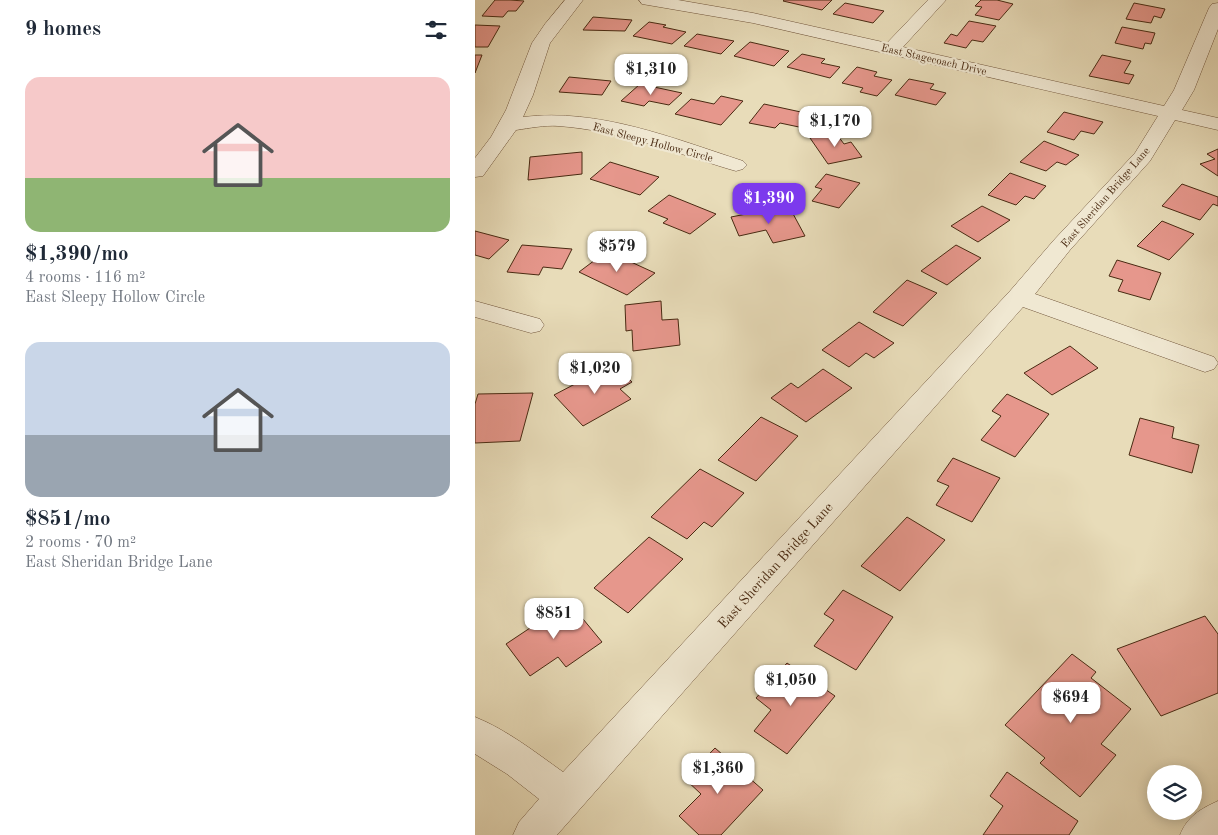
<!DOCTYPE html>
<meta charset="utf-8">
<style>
body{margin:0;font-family:"Old Standard TT",serif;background:#f6f6f7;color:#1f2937;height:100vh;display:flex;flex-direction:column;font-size:19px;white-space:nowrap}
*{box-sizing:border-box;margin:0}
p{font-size:16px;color:#747a83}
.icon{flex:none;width:28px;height:28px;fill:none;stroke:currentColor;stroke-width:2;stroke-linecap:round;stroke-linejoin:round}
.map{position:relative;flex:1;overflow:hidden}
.details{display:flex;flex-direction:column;background:#fff;width:475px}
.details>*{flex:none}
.controls{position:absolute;left:672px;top:765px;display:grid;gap:10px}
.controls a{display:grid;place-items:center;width:55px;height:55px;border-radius:50%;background:#fff;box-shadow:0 2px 12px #0003;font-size:25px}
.price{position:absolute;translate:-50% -42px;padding:0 11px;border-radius:10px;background:#fff;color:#222;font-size:16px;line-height:32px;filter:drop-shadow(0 1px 2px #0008)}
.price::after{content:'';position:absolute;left:50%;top:30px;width:15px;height:11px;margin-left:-8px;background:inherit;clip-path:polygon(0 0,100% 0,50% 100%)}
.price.current{background:#7c3aed;color:#fff}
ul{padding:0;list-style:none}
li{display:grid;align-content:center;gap:10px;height:265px;padding:0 25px}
li span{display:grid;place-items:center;height:155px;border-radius:15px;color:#555}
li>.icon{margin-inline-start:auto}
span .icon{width:90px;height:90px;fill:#fffc;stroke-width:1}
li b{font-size:21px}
h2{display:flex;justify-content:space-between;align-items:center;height:60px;padding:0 25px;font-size:21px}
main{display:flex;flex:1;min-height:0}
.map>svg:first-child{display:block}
.building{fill:#e6978c;stroke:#492a12}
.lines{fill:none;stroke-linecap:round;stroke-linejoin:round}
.minor-casing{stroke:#71563c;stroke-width:1}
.minor{fill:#f0e8d2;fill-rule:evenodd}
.labels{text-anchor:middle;stroke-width:4.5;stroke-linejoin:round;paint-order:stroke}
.far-street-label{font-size:11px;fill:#492a12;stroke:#f0e8d2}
.street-label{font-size:14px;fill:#492a12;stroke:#f0e8d2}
</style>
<main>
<section class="details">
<h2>9 homes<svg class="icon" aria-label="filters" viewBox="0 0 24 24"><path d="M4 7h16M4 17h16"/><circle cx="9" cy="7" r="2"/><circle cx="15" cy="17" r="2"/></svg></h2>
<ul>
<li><span style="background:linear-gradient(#f6c9c9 65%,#8fb573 0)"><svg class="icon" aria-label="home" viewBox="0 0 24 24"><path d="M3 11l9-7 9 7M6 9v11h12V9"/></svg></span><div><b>$1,390/mo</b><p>4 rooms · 116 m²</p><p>East Sleepy Hollow Circle</p></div></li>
<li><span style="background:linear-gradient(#c9d6e8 60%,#9aa5b1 0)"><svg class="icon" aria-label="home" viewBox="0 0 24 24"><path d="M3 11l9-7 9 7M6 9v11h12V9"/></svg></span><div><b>$851/mo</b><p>2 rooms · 70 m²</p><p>East Sheridan Bridge Lane</p></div></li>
</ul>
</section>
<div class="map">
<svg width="743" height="835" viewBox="0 0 743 835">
<rect width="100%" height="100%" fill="#e8dcb9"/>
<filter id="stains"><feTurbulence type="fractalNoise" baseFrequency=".004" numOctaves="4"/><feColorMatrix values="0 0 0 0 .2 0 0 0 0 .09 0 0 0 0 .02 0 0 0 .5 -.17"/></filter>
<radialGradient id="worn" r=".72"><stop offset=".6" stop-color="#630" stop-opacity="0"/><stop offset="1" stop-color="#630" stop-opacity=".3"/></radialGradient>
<path class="building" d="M 20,0 L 35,0 L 49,1 L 41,11 L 33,11 L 28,17 L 7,16 Z
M 309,0 L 357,0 L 347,10 L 308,1 Z
M 506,0 L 522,0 L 538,4 L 524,20 L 500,15 L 507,7 L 500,6 Z
M 370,3 L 409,11 L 398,23 L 358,14 Z
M 659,3 L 690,9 L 686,18 L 679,16 L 676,23 L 651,19 Z
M 118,17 L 157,20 L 150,31 L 108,30 Z
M 494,21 L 521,26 L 508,42 L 497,40 L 491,48 L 469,43 L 476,34 L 482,36 Z
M 174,22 L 191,25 L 188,27 L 211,32 L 197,44 L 158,36 Z
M 0,25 L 25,26 L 13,47 L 0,47 Z
M 647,27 L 680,33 L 676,44 L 670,43 L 668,49 L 640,43 Z
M 222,34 L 259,41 L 246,54 L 209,46 Z
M 275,42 L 314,51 L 299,66 L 259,56 Z
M 327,54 L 350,59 L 346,63 L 365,67 L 355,78 L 312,67 Z
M 0,55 L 7,55 L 0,73 Z
M 627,55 L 656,61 L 649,73 L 659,75 L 654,84 L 614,76 Z
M 382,67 L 402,72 L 399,76 L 417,80 L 402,96 L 385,92 L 388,88 L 367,83 Z
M 94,77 L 136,81 L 127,95 L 84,92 Z
M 434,79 L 459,84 L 455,89 L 471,93 L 461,105 L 420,95 Z
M 165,84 L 207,93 L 194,105 L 174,101 L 169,106 L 146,101 Z
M 246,96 L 268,101 L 246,125 L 200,114 L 216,99 L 239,104 Z
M 289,104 L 335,114 L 324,127 L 305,123 L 300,128 L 274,123 Z
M 589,112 L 628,122 L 619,134 L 606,131 L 599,140 L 572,132 Z
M 360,132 L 369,144 L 376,142 L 387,157 L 353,164 L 335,138 Z
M 569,141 L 604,155 L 591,165 L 582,162 L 571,171 L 545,162 Z
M 743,149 L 743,176 L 725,164 L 740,159 L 732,154 Z
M 107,152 L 107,174 L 53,180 L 55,157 Z
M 135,162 L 184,177 L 165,195 L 115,179 Z
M 535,173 L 571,186 L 559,199 L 550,196 L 541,205 L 513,195 Z
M 351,174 L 385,183 L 364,208 L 337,201 L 347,189 L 340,187 Z
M 707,184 L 743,197 L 743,206 L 738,204 L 725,220 L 687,206 Z
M 194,195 L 241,214 L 215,234 L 188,223 L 193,219 L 173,211 Z
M 507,206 L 535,220 L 503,242 L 476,226 Z
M 316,210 L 330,236 L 298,243 L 291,230 L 264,236 L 256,217 L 287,211 L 289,216 Z
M 687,221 L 719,234 L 694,260 L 662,246 Z
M 0,231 L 34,240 L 14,259 L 0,255 Z
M 47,245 L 97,249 L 87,269 L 68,267 L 64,275 L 32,272 Z
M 481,245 L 506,258 L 472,285 L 446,271 Z
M 132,251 L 180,273 L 152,295 L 104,272 Z
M 642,260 L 686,273 L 675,300 L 643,291 L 648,280 L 634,276 Z
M 432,280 L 462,293 L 428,326 L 398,312 Z
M 186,301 L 187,320 L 203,319 L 205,345 L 158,351 L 157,330 L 151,331 L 150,305 Z
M 384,322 L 419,343 L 399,358 L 391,353 L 374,367 L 347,350 Z
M 595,346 L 623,368 L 577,395 L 549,373 Z
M 138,364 L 157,382 L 145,389 L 156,399 L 108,426 L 79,395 Z
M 348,369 L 377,388 L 331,422 L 296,398 L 316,383 L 323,388 Z
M 58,393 L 45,441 L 0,443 L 0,404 L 3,394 Z
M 532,394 L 574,414 L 540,457 L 506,440 L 526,416 L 517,411 Z
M 286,417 L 323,436 L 281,481 L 243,460 Z
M 665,418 L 699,427 L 697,438 L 724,445 L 717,473 L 654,455 Z
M 478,458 L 525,478 L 497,522 L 461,505 L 474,486 L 462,481 Z
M 225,469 L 269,493 L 237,527 L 229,522 L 212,539 L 176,517 Z
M 432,517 L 470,540 L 425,591 L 386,566 Z
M 174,537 L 208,559 L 153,613 L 119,588 Z
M 368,590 L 418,617 L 381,670 L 339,646 L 359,620 L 349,614 Z
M 94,602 L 127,642 L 91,667 L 83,657 L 55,676 L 31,644 Z
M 730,616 L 743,634 L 743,693 L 686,716 L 642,649 Z
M 597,654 L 621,672 L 616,678 L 656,709 L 626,744 L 641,755 L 605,797 L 565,763 L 570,758 L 530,725 Z
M 312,663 L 360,696 L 312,754 L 279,731 L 296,710 L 281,698 Z
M 240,748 L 288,790 L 246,835 L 224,835 L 204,816 L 226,794 L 210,779 Z
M 532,772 L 603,821 L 594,835 L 508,835 L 528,806 L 515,796 Z"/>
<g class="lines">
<defs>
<path id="minor" d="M 90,0 L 108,0 L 75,43 L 58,95 L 48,117 C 124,108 197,138 268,161 L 272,165 L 268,169 L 261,171 L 254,169 C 198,152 142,130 83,126 C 69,125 55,128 41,130 L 8,176 L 0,177 L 0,158 L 16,137 L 31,110 L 57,43 L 70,24 Z
M 164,0 L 203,0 L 278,13 L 412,43 L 453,0 L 471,0 L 428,47 L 689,106 L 699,90 L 734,8 L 737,4 L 743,3 L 743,29 L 719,90 L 707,110 L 743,118 L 743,130 L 700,120 L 675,161 L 595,250 L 560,294 L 739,357 L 743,363 L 739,369 L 730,372 L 548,307 L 82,835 L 38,835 L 44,822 L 64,799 L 32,774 L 0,754 L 0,717 C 32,730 60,752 88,772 L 535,291 L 579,240 L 660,153 L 683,116 L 278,23 L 173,5 L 167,4 Z
M 0,301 L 65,319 L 69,325 L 65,331 L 56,333 L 0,317 Z
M 743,801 L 743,835 L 705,835 C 712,817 725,809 743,801 Z"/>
</defs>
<use href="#minor" class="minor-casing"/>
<use href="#minor" class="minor"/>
</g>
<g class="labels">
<g class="far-street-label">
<text transform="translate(459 59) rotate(13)" y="4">East Stagecoach Drive</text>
<text transform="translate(178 142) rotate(15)" y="4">East Sleepy Hollow Circle</text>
<text transform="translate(630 197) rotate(-49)" y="4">East Sheridan Bridge Lane</text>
</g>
<g class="street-label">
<text transform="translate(300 565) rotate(-48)" y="5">East Sheridan Bridge Lane</text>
</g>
</g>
<rect width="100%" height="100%" filter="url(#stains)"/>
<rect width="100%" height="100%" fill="url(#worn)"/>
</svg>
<div class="controls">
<a><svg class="icon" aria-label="layers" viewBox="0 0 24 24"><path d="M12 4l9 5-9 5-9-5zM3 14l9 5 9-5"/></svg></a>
</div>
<b class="price" style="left:176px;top:96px">$1,310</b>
<b class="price" style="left:360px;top:148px">$1,170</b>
<b class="price current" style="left:294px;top:225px">$1,390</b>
<b class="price" style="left:142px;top:273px">$579</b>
<b class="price" style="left:120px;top:395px">$1,020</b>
<b class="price" style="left:79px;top:640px">$851</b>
<b class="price" style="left:316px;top:707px">$1,050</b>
<b class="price" style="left:596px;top:724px">$694</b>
<b class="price" style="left:243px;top:795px">$1,360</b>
</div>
</main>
